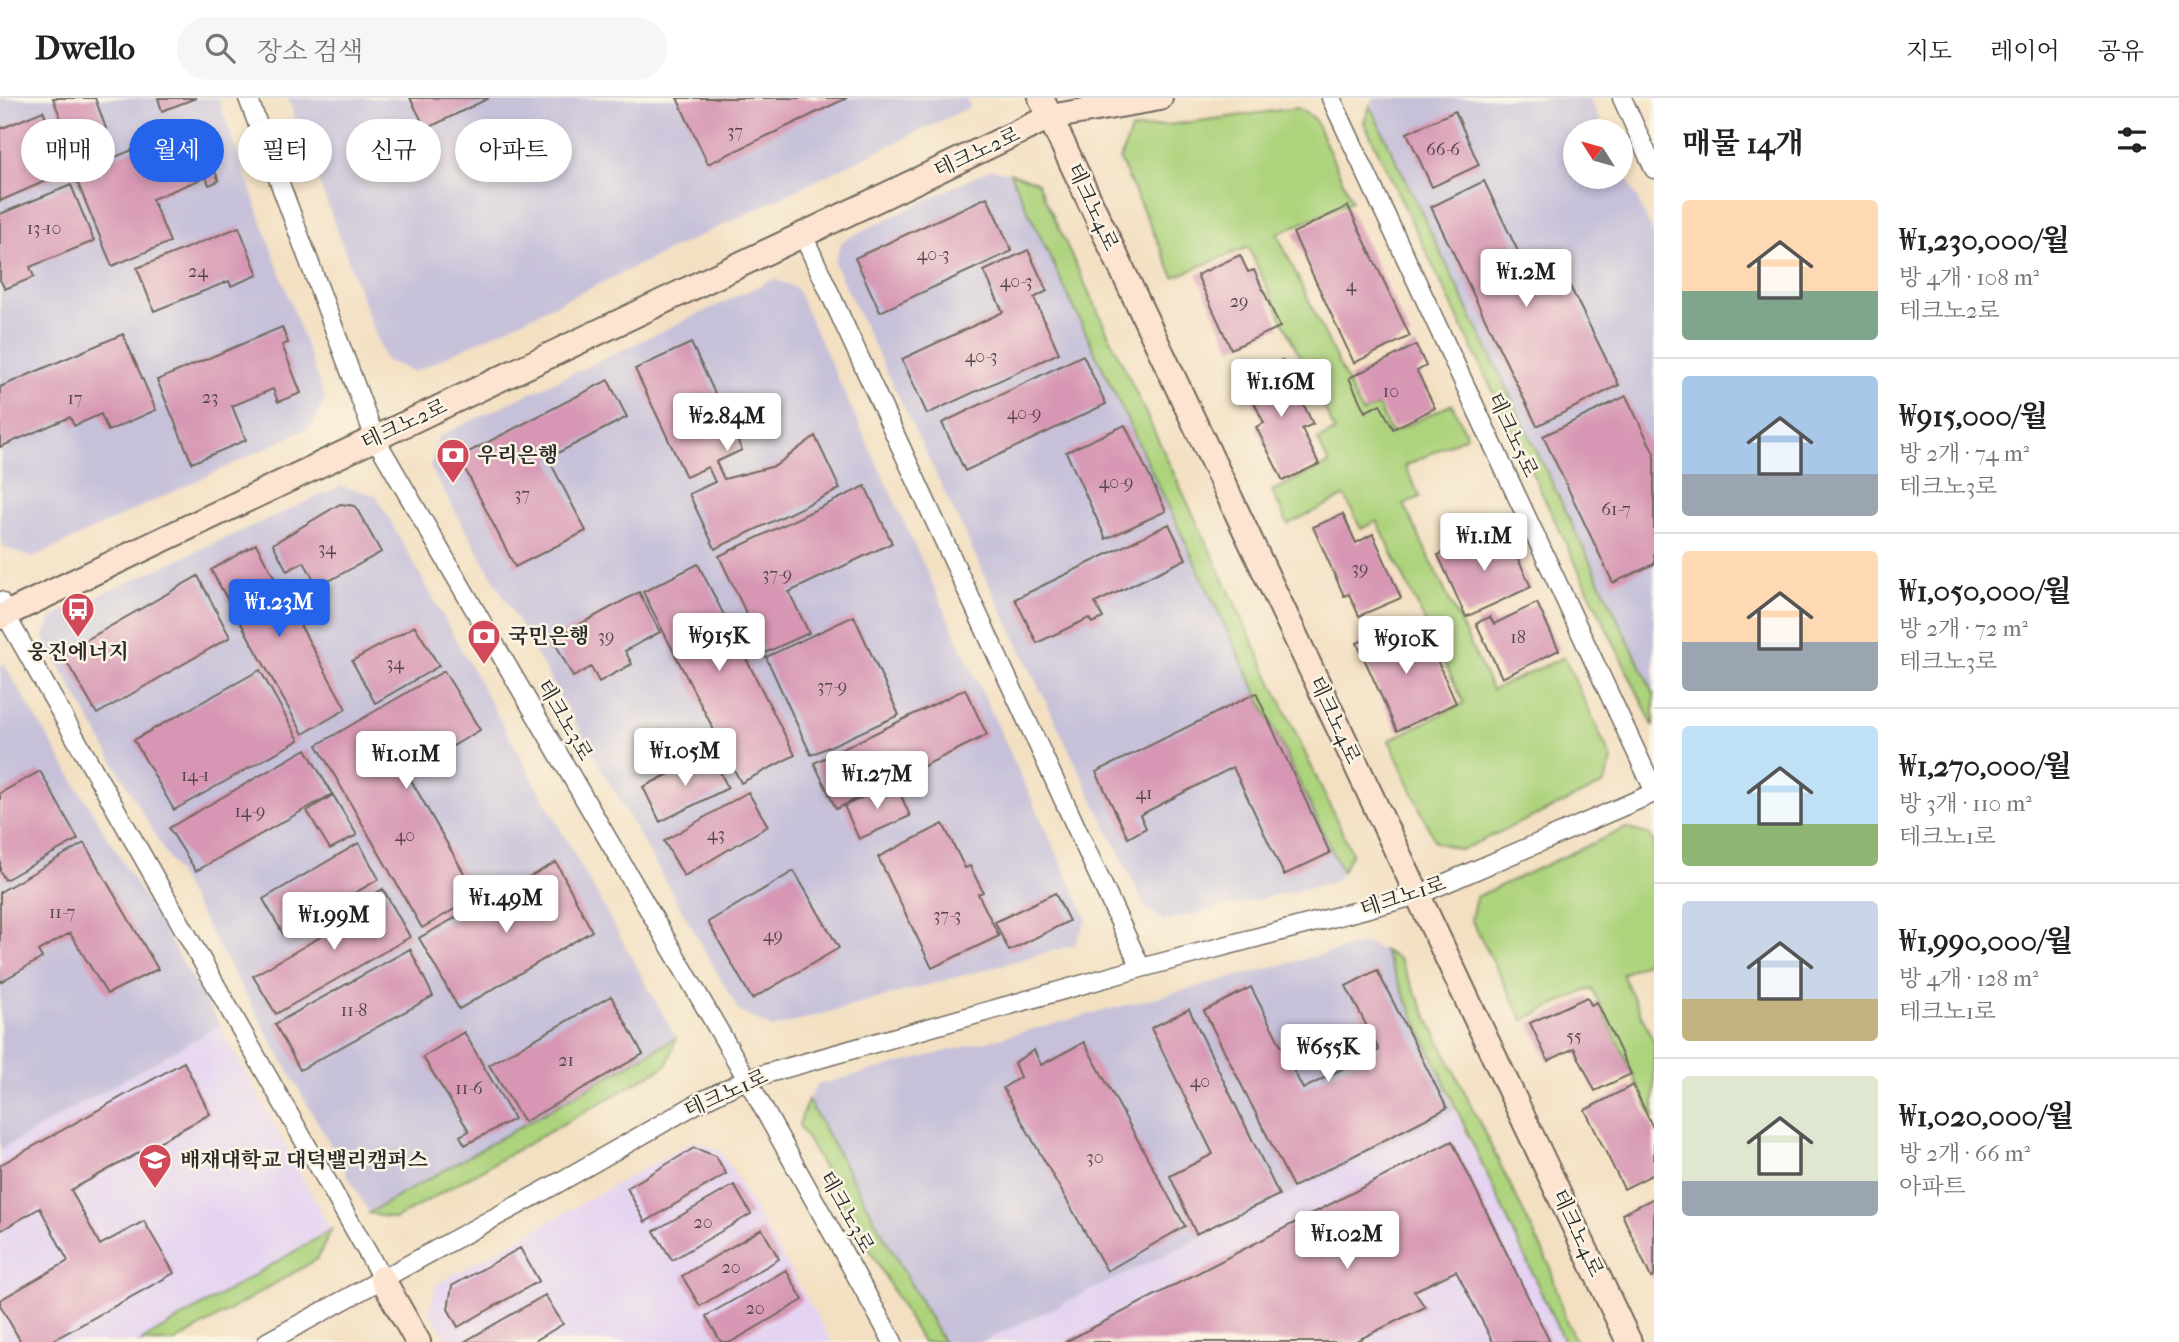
<!DOCTYPE html>
<html lang="ko">
<meta charset="utf-8">
<style>
body{margin:0;font-family:"IM FELL French Canon","Noto Serif KR",serif;background:#f6f6f6;color:#222;height:100vh;display:flex;flex-direction:column;font-size:26px;white-space:nowrap}
*{box-sizing:border-box;margin:0}
p{font-size:23px;color:#767676}
.icon{flex:none;width:38px;height:38px;fill:none;stroke:currentColor;stroke-width:2;stroke-linecap:round;stroke-linejoin:round}
.map{position:relative;flex:1;overflow:hidden}
.panel{display:flex;flex-direction:column;background:#fff;width:525px}
.panel>*{flex:none}
.hud{position:absolute;left:21px;top:21px;width:665px;height:63px;display:flex;gap:14px}
.needle{width:46px;rotate:307deg}
.tools{position:absolute;left:1563px;top:21px;display:grid;gap:14px}
.tools a{display:grid;place-items:center;width:70px;height:70px;border-radius:50%;background:#fff;box-shadow:0 4px 10px #0003;font-size:35px}
.price{position:absolute;translate:-50% -60px;padding:0 16px;border-radius:7px;background:#fff;color:#222;font-size:23px;line-height:46px;filter:drop-shadow(0 2px 4px #0008)}
.price::after{content:'';position:absolute;left:50%;top:42px;width:21px;height:16px;margin-left:-10px;background:inherit;clip-path:polygon(0 0,100% 0,50% 100%)}
.price.selected{background:#2563eb;color:#fff}
ul{padding:0;list-style:none}
li{display:flex;align-items:center;gap:21px;height:175px;padding:0 28px}
li+li{border-top:2px solid #e0e0e0}
li span{display:grid;place-items:center;flex:none;width:196px;height:140px;border-radius:7px;color:#555}
li>.icon{margin-inline-start:auto}
span .icon{width:84px;height:84px;fill:#fffc;stroke-width:1}
li b{font-size:30px}
h2{display:flex;justify-content:space-between;align-items:center;height:84px;padding:0 28px;font-size:30px}
.pill{padding:0 24px;border-radius:32px;background:#fff;box-shadow:0 4px 10px #0003;font-size:24px;line-height:63px}
.pill.selected{background:#2563eb;color:#fff}
header{display:flex;align-items:center;gap:42px;box-sizing:border-box;height:98px;padding:0 35px;background:#fff;border-bottom:2px solid #e0e0e0}
header strong{font-size:33px}
nav{display:flex;gap:38px;margin-inline-start:auto;font-size:24px}
.search{width:490px;height:63px;background:#f6f6f6;display:flex;align-items:center;gap:18px;box-sizing:border-box;padding:0 24px;border-radius:38px;color:#767676;font-size:26px}
main{display:flex;flex:1;min-height:0}
.map>svg:first-child{display:block}
.built{fill:#e4d3f1}
.industrial{fill:#c6c0d9}
.green{fill:#add37d;stroke:#6c7f54;stroke-width:2}
.building{fill:#d797b4}
.lines{fill:none;stroke-linecap:round;stroke-linejoin:round}
.street-casing{stroke:#716a60;stroke-width:21}
.secondary-casing{stroke:#716a60;stroke-width:28}
.street{stroke:#fff;stroke-width:18}
.secondary{stroke:#fde4d0;stroke-width:24}
.labels{text-anchor:middle;stroke-width:5;stroke-linejoin:round;paint-order:stroke}
.number-label{font-size:18px;fill:#56464d}
.street-label{font-size:21px;fill:#2b2b2b;stroke:#fcf5e5}
.poi-label{font-size:21px;font-weight:bold;fill:#2b2b2b;stroke:#fcf5e5;text-anchor:start}
</style>
<header>
<strong>Dwello</strong>
<div class="search"><svg class="icon" aria-label="search" viewBox="0 0 24 24"><circle cx="10" cy="10" r="6"/><path d="M15 15l6 6"/></svg>장소 검색</div>
<nav><a>지도</a><a>레이어</a><a>공유</a></nav>
</header>
<main>
<div class="map">
<svg width="1654" height="1244" viewBox="0 0 1654 1244">
<rect width="100%" height="100%" fill="#fcf5e5"/>
<filter id="ink" filterUnits="userSpaceOnUse"><feTurbulence type="fractalNoise" baseFrequency=".0143" numOctaves="2"/><feDisplacementMap in="SourceGraphic" scale="14" xChannelSelector="R" yChannelSelector="G"/><feConvolveMatrix kernelMatrix="1 2 1 2 8 2 1 2 1" color-interpolation-filters="sRGB"/></filter>
<filter id="wash" filterUnits="userSpaceOnUse"><feTurbulence type="fractalNoise" baseFrequency=".00686" numOctaves="4" result="noise"/><feDisplacementMap in="SourceGraphic" scale="28" xChannelSelector="R" yChannelSelector="G"/><feGaussianBlur stdDeviation="1.57" result="paint"/><feColorMatrix in="noise" values="0 0 0 0 0 0 0 0 0 0 0 0 0 0 0 0 0 1.4 0 .05"/><feComposite in="paint" operator="in"/></filter>
<g filter="url(#wash)">
<rect width="100%" height="100%" fill="#f3e0c2"/>
<path class="built" d="M 220,927 L 331,1132 L 140,1244 L 0,1244 L 0,1052 Z
M 1455,1012 L 1564,1244 L 982,1244 L 1197,1142 Z
M 693,1043 L 720,1052 L 832,1244 L 448,1244 L 429,1212 L 437,1186 Z"/>
<path class="industrial" d="M 0,0 L 218,0 L 325,301 L 311,329 L 32,460 L 4,449 L 0,438 Z
M 288,0 L 966,0 L 970,9 L 414,274 L 385,262 Z
M 1373,0 L 1589,0 L 1605,33 L 1575,33 L 1575,79 L 1620,79 L 1621,66 L 1654,137 L 1654,596 L 1370,8 Z
M 991,71 L 1010,75 L 1342,774 L 1334,784 L 1163,823 L 1145,809 L 834,165 L 842,143 Z
M 773,181 L 796,190 L 1087,821 L 1074,847 L 772,930 L 739,913 L 430,369 L 439,338 Z
M 341,388 L 376,397 L 676,940 L 369,1115 L 43,539 L 53,518 Z
M 0,565 L 4,566 L 220,927 L 0,1052 Z
M 1366,845 L 1384,853 L 1455,1012 L 1197,1142 L 982,1244 L 944,1244 L 808,1002 L 817,987 Z"/>
<path class="green" d="M 1370,8 L 1654,596 L 1654,629 L 1364,24 Z
M 1297,10 L 1314,20 L 1352,103 L 1277,136 L 1362,315 L 1378,307 L 1391,335 L 1452,306 L 1467,338 L 1405,368 L 1420,399 L 1404,407 L 1492,592 L 1564,559 L 1612,662 L 1604,686 L 1461,752 L 1435,744 L 1389,642 L 1464,605 L 1377,423 L 1361,431 L 1345,398 L 1288,426 L 1272,393 L 1329,366 L 1318,342 L 1335,333 L 1248,149 L 1174,179 L 1120,62 L 1131,32 Z
M 1010,75 L 1037,84 L 1352,755 L 1342,774 Z
M 1626,730 L 1650,737 L 1654,745 L 1654,861 L 1622,876 L 1654,944 L 1654,1021 L 1592,890 L 1523,922 L 1471,821 L 1476,799 Z
M 1384,853 L 1399,861 L 1549,1166 L 1566,1223 L 1576,1244 L 1564,1244 Z
M 676,940 L 667,967 L 395,1121 L 369,1115 Z
M 808,1002 L 943,1244 L 922,1244 L 799,1027 Z
M 331,1132 L 317,1161 L 175,1244 L 140,1244 Z"/>
<g id="blocks">
<path class="building" d="M 53,0 L 95,0 L 113,50 L 77,63 Z
M 158,0 L 196,0 L 162,13 Z
M 410,0 L 489,0 L 426,31 Z
M 677,0 L 847,0 L 708,66 Z
M 43,13 L 69,73 L 0,103 L 0,31 Z
M 1455,13 L 1479,67 L 1432,89 L 1407,35 Z
M 195,26 L 219,83 L 209,87 L 206,79 L 152,101 L 170,144 L 112,168 L 74,76 Z
M 1484,83 L 1526,170 L 1554,156 L 1619,287 L 1537,328 L 1431,109 Z
M 71,87 L 94,143 L 30,169 L 34,179 L 5,191 L 0,182 L 0,116 Z
M 987,99 L 1012,153 L 880,214 L 855,160 Z
M 1348,108 L 1410,238 L 1354,265 L 1293,135 Z
M 239,129 L 258,177 L 231,188 L 229,183 L 154,213 L 137,170 Z
M 1028,152 L 1047,193 L 1034,200 L 1059,255 L 927,316 L 902,261 L 1003,214 L 984,173 Z
M 1240,157 L 1248,174 L 1254,172 L 1280,229 L 1231,251 L 1197,177 Z
M 282,229 L 288,245 L 282,247 L 301,295 L 278,304 L 273,291 L 232,308 L 246,342 L 192,365 L 157,282 Z
M 123,236 L 156,312 L 108,333 L 101,316 L 74,328 L 70,319 L 0,349 L 0,289 Z
M 691,245 L 742,352 L 716,364 L 724,381 L 775,368 L 815,338 L 840,391 L 715,451 L 689,396 L 715,384 L 708,369 L 686,379 L 635,271 Z
M 1416,247 L 1426,268 L 1417,273 L 1435,310 L 1393,331 L 1380,306 L 1365,314 L 1349,280 Z
M 1083,257 L 1106,306 L 965,373 L 942,325 Z
M 1282,262 L 1313,326 L 1302,331 L 1319,366 L 1283,383 L 1256,329 L 1264,325 L 1249,294 L 1242,297 L 1236,284 Z
M 608,282 L 627,319 L 548,360 L 586,433 L 515,469 L 459,359 Z
M 1626,298 L 1654,355 L 1654,466 L 1613,485 L 1543,338 Z
M 1125,327 L 1166,413 L 1106,441 L 1066,354 Z
M 865,388 L 892,445 L 789,494 L 809,535 L 765,555 L 719,458 Z
M 340,406 L 355,408 L 381,454 L 318,489 L 304,464 L 287,473 L 273,446 Z
M 1343,416 L 1356,445 L 1373,436 L 1401,500 L 1359,518 L 1349,496 L 1344,498 L 1313,429 Z
M 1169,426 L 1186,461 L 1095,505 L 1103,520 L 1092,525 L 1089,520 L 1037,545 L 1015,501 Z
M 1490,433 L 1497,448 L 1510,443 L 1531,489 L 1466,519 L 1438,457 Z
M 256,446 L 346,611 L 303,636 L 211,472 Z
M 698,466 L 795,657 L 741,685 L 643,494 Z
M 198,478 L 230,539 L 97,616 L 62,556 Z
M 639,494 L 660,534 L 625,553 L 632,566 L 599,584 L 591,569 L 573,579 L 553,541 Z
M 1537,505 L 1559,552 L 1502,580 L 1476,525 L 1490,519 L 1494,526 Z
M 854,518 L 899,617 L 811,657 L 766,559 Z
M 1404,523 L 1416,548 L 1428,542 L 1456,605 L 1397,633 L 1357,545 Z
M 415,528 L 439,568 L 375,605 L 352,563 Z
M 260,572 L 299,642 L 174,712 L 134,642 Z
M 444,573 L 480,632 L 407,675 L 477,798 L 422,830 L 317,647 Z
M 965,591 L 987,637 L 836,711 L 814,665 Z
M 1256,595 L 1330,755 L 1284,777 L 1233,669 L 1140,717 L 1146,730 L 1128,740 L 1096,674 Z
M 306,651 L 332,696 L 196,773 L 169,730 Z
M 711,655 L 728,690 L 660,724 L 643,689 Z
M 40,673 L 78,741 L 5,782 L 0,773 L 0,695 Z
M 895,684 L 910,718 L 859,741 L 844,708 Z
M 748,694 L 768,728 L 684,778 L 664,743 Z
M 333,697 L 357,737 L 330,751 L 307,713 Z
M 943,726 L 965,770 L 970,768 L 983,794 L 978,796 L 999,838 L 932,870 L 878,759 Z
M 84,745 L 158,871 L 107,896 L 70,835 L 38,853 L 42,860 L 0,884 L 0,794 Z
M 359,745 L 379,781 L 283,836 L 263,801 Z
M 556,764 L 592,833 L 459,911 L 419,840 Z
M 794,773 L 839,850 L 752,901 L 708,824 Z
M 383,791 L 410,839 L 276,916 L 253,878 L 334,831 L 329,823 Z
M 1055,795 L 1069,823 L 1009,853 L 995,824 Z
M 410,851 L 433,898 L 300,972 L 275,926 Z
M 1377,872 L 1447,1010 L 1293,1089 L 1204,913 L 1251,889 L 1303,991 L 1379,952 L 1346,888 Z
M 611,898 L 643,956 L 524,1024 L 489,967 Z
M 1587,899 L 1591,907 L 1597,904 L 1631,976 L 1595,993 L 1574,950 L 1548,963 L 1530,925 Z
M 1189,911 L 1279,1097 L 1196,1136 L 1170,1078 L 1213,1056 L 1151,930 Z
M 464,934 L 514,1021 L 465,1047 L 460,1038 L 469,1033 L 423,959 Z
M 1084,944 L 1185,1128 L 1107,1173 L 1003,990 L 1020,979 L 1014,965 L 1034,952 L 1041,967 Z
M 184,964 L 210,1016 L 71,1092 L 100,1147 L 144,1123 L 174,1175 L 50,1244 L 21,1244 L 0,1207 L 0,1202 L 68,1163 L 40,1110 L 0,1133 L 0,1067 Z
M 1633,987 L 1654,1032 L 1654,1076 L 1624,1091 L 1585,1012 Z
M 1452,1043 L 1550,1244 L 1493,1244 L 1456,1173 L 1414,1193 L 1425,1209 L 1354,1244 L 1065,1244 Z
M 694,1050 L 716,1058 L 726,1076 L 645,1124 L 627,1090 Z
M 734,1087 L 751,1116 L 672,1162 L 654,1133 Z
M 1654,1100 L 1654,1179 L 1651,1180 L 1622,1116 Z
M 762,1131 L 779,1161 L 700,1208 L 682,1178 Z
M 520,1150 L 539,1183 L 458,1229 L 448,1211 L 452,1188 Z
M 786,1172 L 803,1202 L 731,1244 L 721,1244 L 706,1218 Z
M 545,1197 L 563,1226 L 533,1244 L 464,1244 Z"/>
</g>
</g>
<g filter="url(#ink)">
<use href="#blocks" fill-opacity="0" stroke="#716a60" stroke-width="2"/>
<g class="lines">
<defs>
<path id="street" d="M 248,0 L 375,340 L 747,981 L 893,1244
M 1331,0 L 1654,692
M 1622,0 L 1654,71
M 803,137 L 1141,870
M 0,503 L 5,516 L 382,1180
M 267,1244 L 558,1085 L 698,1005 L 747,981 L 1141,870 L 1418,797 L 1654,695"/>
<path id="secondary" d="M 1041,0 L 1629,1244
M 0,519 L 1050,19 L 1160,0
M 382,1180 L 418,1244"/>
</defs>
<use href="#street" class="street-casing"/>
<use href="#secondary" class="secondary-casing"/>
<use href="#street" class="street"/>
<use href="#secondary" class="secondary"/>
</g>
</g>
<defs>
<symbol id="bank-pin" viewBox="-11 -11 22 30"><path d="M0 17L-7.5 6A9.5 9.5 0 1 1 7.5 6Z" fill="#d1495b" stroke="#fcf5e5"/><path d="M-6-4H6V4H-6ZM0-2.3a2.3 2.3 0 1 0 0 4.6a2.3 2.3 0 1 0 0-4.6Z" fill="#fff"/></symbol>
<symbol id="bus-pin" viewBox="-11 -11 22 30"><path d="M0 17L-7.5 6A9.5 9.5 0 1 1 7.5 6Z" fill="#d1495b" stroke="#fcf5e5"/><path d="M-5-6H5V4H4V6H2V4H-2V6H-4V4H-5ZM-3.5-4V0h7V-4ZM-3.5 1.2v1.5H-2V1.2ZM2 1.2v1.5H3.5V1.2Z" fill="#fff"/></symbol>
<symbol id="university-pin" viewBox="-11 -11 22 30"><path d="M0 17L-7.5 6A9.5 9.5 0 1 1 7.5 6Z" fill="#d1495b" stroke="#fcf5e5"/><path d="M0-5L7-2L0 1L-7-2ZM-4 1L0 2.5L4 1V4Q0 6-4 4Z" fill="#fff"/></symbol>
</defs>
<g fill-rule="evenodd">
<use href="#bank-pin" x="434" y="338" width="38" height="52"/>
<use href="#bus-pin" x="59" y="492" width="38" height="52"/>
<use href="#bank-pin" x="465" y="519" width="38" height="52"/>
<use href="#university-pin" x="136" y="1043" width="38" height="52"/>
</g>
<g class="labels">
<g class="number-label">
<text x="735" y="39">37</text>
<text x="1443" y="57">66-6</text>
<text x="44" y="136">13-10</text>
<text x="933" y="162">40-3</text>
<text x="198" y="179">24</text>
<text x="1016" y="189">40-3</text>
<text x="1351" y="193">4</text>
<text x="1239" y="209">29</text>
<text x="981" y="264">40-3</text>
<text x="1391" y="299">10</text>
<text x="210" y="305">23</text>
<text x="75" y="306">17</text>
<text x="1024" y="321">40-9</text>
<text x="1116" y="390">40-9</text>
<text x="522" y="402">37</text>
<text x="1616" y="417">61-7</text>
<text x="327" y="456">34</text>
<text x="1360" y="476">39</text>
<text x="777" y="482">37-9</text>
<text x="606" y="544">39</text>
<text x="1518" y="545">18</text>
<text x="395" y="571">34</text>
<text x="832" y="594">37-9</text>
<text x="195" y="683">14-1</text>
<text x="1144" y="701">41</text>
<text x="250" y="719">14-9</text>
<text x="716" y="742">43</text>
<text x="405" y="743">40</text>
<text x="62" y="820">11-7</text>
<text x="947" y="823">37-3</text>
<text x="773" y="843">49</text>
<text x="354" y="918">11-8</text>
<text x="1574" y="944">55</text>
<text x="566" y="968">21</text>
<text x="1200" y="989">40</text>
<text x="469" y="996">11-6</text>
<text x="1095" y="1065">30</text>
<text x="703" y="1130">20</text>
<text x="731" y="1175">20</text>
<text x="755" y="1216">20</text>
</g>
<g class="street-label">
<text transform="translate(977 54) rotate(-25)" y="7">테크노2로</text>
<text transform="translate(1093 109) rotate(65)" y="7">테크노4로</text>
<text transform="translate(404 326) rotate(-25)" y="7">테크노2로</text>
<text transform="translate(1513 337) rotate(65)" y="7">테크노5로</text>
<text transform="translate(565 622) rotate(60)" y="7">테크노3로</text>
<text transform="translate(1335 622) rotate(65)" y="7">테크노4로</text>
<text transform="translate(1403 798) rotate(-18)" y="7">테크노1로</text>
<text transform="translate(726 995) rotate(-24)" y="7">테크노1로</text>
<text transform="translate(847 1114) rotate(61)" y="7">테크노3로</text>
<text transform="translate(1578 1135) rotate(65)" y="7">테크노4로</text>
</g>
<g class="poi-label">
<text x="477" y="364">우리은행</text>
<text x="508" y="545">국민은행</text>
<text x="78" y="561" text-anchor="middle">웅진에너지</text>
<text x="180" y="1069">배재대학교 대덕밸리캠퍼스</text>
</g>
</g>
</svg>
<div class="tools">
<a><svg class="needle" viewBox="-14 -14 28 28"><path d="M0-13l5 13h-10z" fill="#e53935"/><path d="M0 13l5-13h-10z" fill="#767676"/></svg></a>
</div>
<b class="price" style="left:1526px;top:211px">₩1.2M</b>
<b class="price" style="left:1281px;top:321px">₩1.16M</b>
<b class="price" style="left:727px;top:355px">₩2.84M</b>
<b class="price" style="left:1484px;top:475px">₩1.1M</b>
<b class="price selected" style="left:279px;top:541px">₩1.23M</b>
<b class="price" style="left:719px;top:575px">₩915K</b>
<b class="price" style="left:1406px;top:578px">₩910K</b>
<b class="price" style="left:685px;top:690px">₩1.05M</b>
<b class="price" style="left:406px;top:693px">₩1.01M</b>
<b class="price" style="left:877px;top:713px">₩1.27M</b>
<b class="price" style="left:506px;top:837px">₩1.49M</b>
<b class="price" style="left:334px;top:854px">₩1.99M</b>
<b class="price" style="left:1328px;top:986px">₩655K</b>
<b class="price" style="left:1347px;top:1173px">₩1.02M</b>
<div class="hud">
<a class="pill">매매</a>
<a class="pill selected">월세</a>
<a class="pill">필터</a>
<a class="pill">신규</a>
<a class="pill">아파트</a>
</div>
</div>
<section class="panel">
<h2>매물 14개<svg class="icon" aria-label="filters" viewBox="0 0 24 24"><path d="M4 7h16M4 17h16"/><circle cx="9" cy="7" r="2"/><circle cx="15" cy="17" r="2"/></svg></h2>
<ul>
<li><span style="background:linear-gradient(#ffd9b3 65%,#7fa58c 0)"><svg class="icon" aria-label="home" viewBox="0 0 24 24"><path d="M3 11l9-7 9 7M6 9v11h12V9"/></svg></span><div><b>₩1,230,000/월</b><p>방 4개 · 108 m²</p><p>테크노2로</p></div></li>
<li><span style="background:linear-gradient(#a9c7e8 70%,#9aa5b1 0)"><svg class="icon" aria-label="home" viewBox="0 0 24 24"><path d="M3 11l9-7 9 7M6 9v11h12V9"/></svg></span><div><b>₩915,000/월</b><p>방 2개 · 74 m²</p><p>테크노3로</p></div></li>
<li><span style="background:linear-gradient(#ffd9b3 65%,#9aa5b1 0)"><svg class="icon" aria-label="home" viewBox="0 0 24 24"><path d="M3 11l9-7 9 7M6 9v11h12V9"/></svg></span><div><b>₩1,050,000/월</b><p>방 2개 · 72 m²</p><p>테크노3로</p></div></li>
<li><span style="background:linear-gradient(#bfe0f5 70%,#8fb573 0)"><svg class="icon" aria-label="home" viewBox="0 0 24 24"><path d="M3 11l9-7 9 7M6 9v11h12V9"/></svg></span><div><b>₩1,270,000/월</b><p>방 3개 · 110 m²</p><p>테크노1로</p></div></li>
<li><span style="background:linear-gradient(#c9d6e8 70%,#c2b280 0)"><svg class="icon" aria-label="home" viewBox="0 0 24 24"><path d="M3 11l9-7 9 7M6 9v11h12V9"/></svg></span><div><b>₩1,990,000/월</b><p>방 4개 · 128 m²</p><p>테크노1로</p></div></li>
<li><span style="background:linear-gradient(#dfe7d0 75%,#9aa5b1 0)"><svg class="icon" aria-label="home" viewBox="0 0 24 24"><path d="M3 11l9-7 9 7M6 9v11h12V9"/></svg></span><div><b>₩1,020,000/월</b><p>방 2개 · 66 m²</p><p>아파트</p></div></li>
</ul>
</section>
</main>
